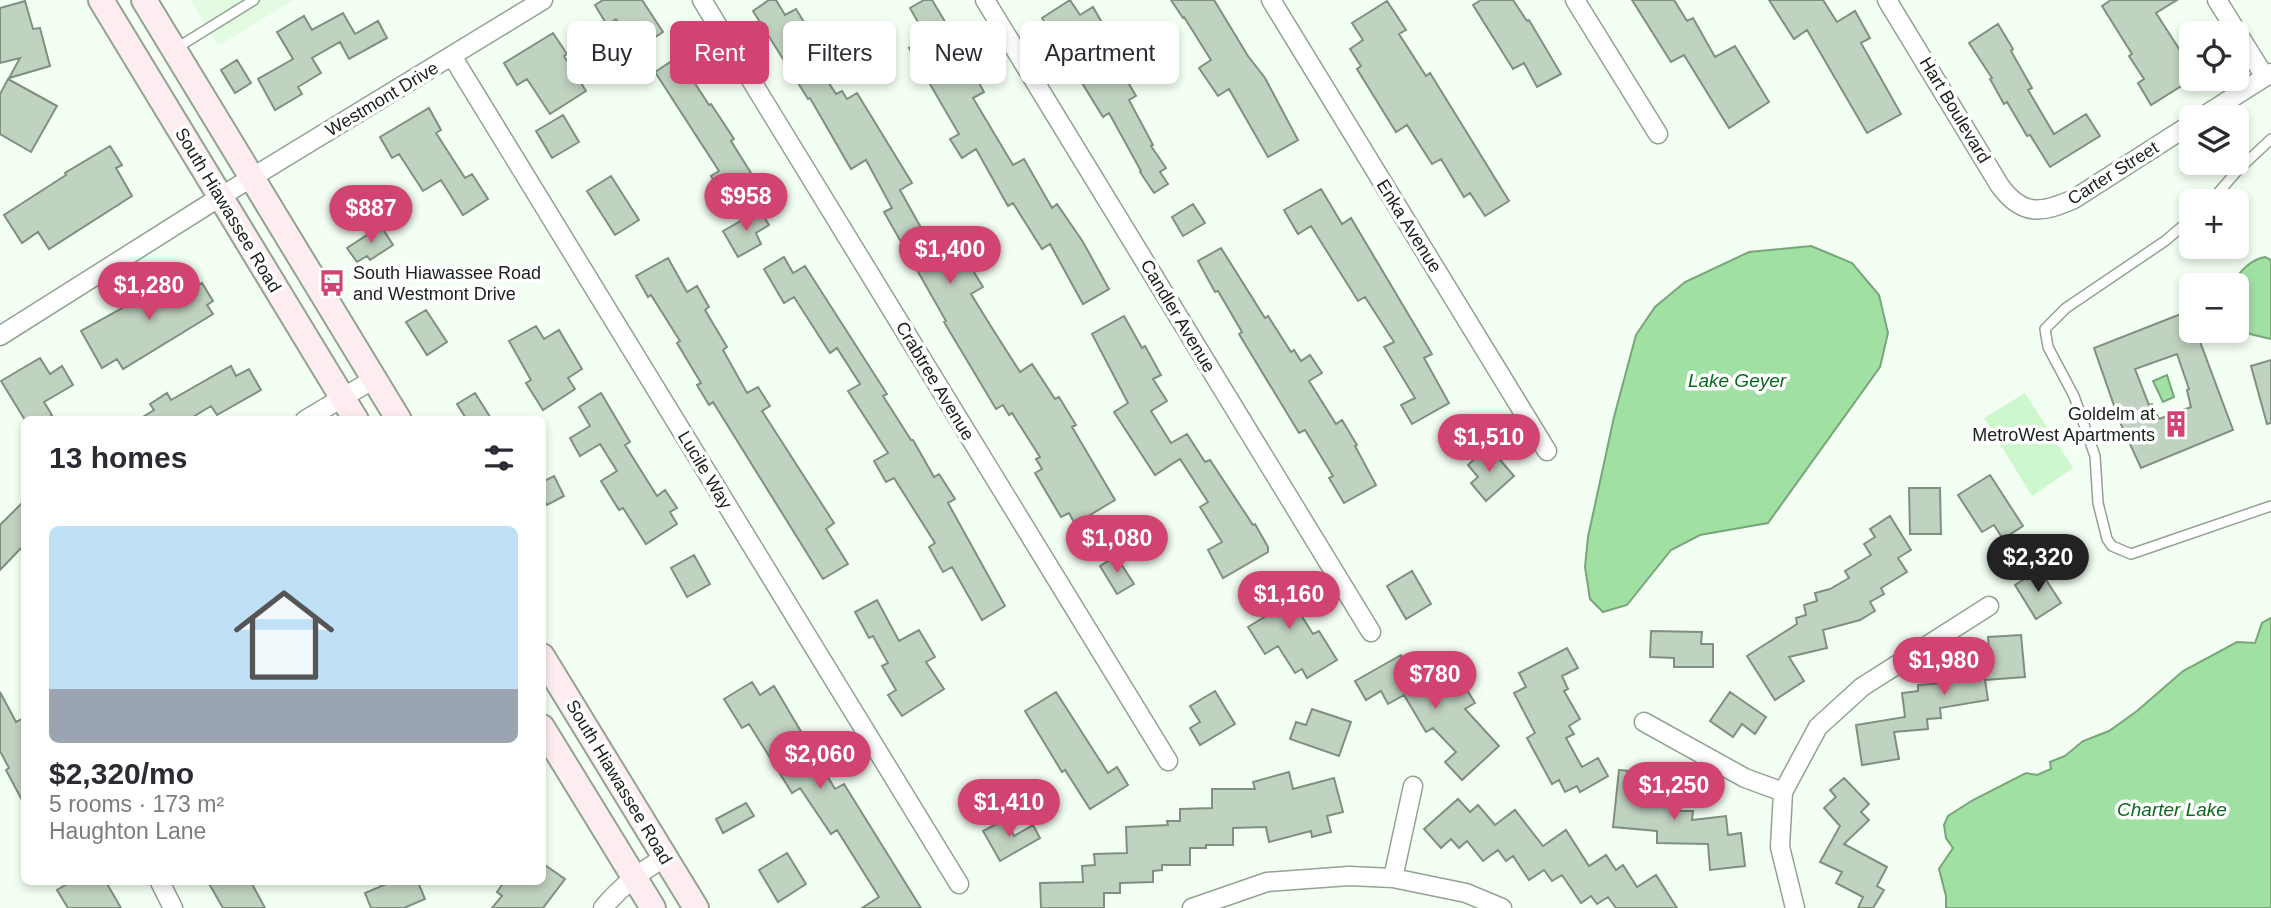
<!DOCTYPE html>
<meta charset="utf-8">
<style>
body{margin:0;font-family:Helvetica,sans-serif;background:#f2f2f3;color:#2b2b33;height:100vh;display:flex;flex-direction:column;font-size:26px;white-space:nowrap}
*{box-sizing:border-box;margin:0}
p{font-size:23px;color:#7c7c81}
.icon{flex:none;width:38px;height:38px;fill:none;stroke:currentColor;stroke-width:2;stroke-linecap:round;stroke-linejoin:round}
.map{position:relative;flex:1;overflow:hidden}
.side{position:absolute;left:21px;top:416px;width:525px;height:469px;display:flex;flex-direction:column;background:#fff;border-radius:10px;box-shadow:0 4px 10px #0003}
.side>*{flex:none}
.top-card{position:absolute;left:567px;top:21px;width:665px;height:63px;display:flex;gap:14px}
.controls{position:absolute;left:2179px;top:21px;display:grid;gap:14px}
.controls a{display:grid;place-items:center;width:70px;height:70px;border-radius:10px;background:#fff;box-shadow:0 4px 10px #0003;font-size:35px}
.price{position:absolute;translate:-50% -60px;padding:0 16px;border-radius:24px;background:#d14471;color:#fff;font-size:23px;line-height:46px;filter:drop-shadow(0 2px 4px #0008)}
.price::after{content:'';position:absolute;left:50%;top:42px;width:21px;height:16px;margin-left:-10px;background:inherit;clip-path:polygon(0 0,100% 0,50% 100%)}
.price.current{background:#222;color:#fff}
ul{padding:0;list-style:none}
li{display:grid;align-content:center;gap:14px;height:371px;padding:0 28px}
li+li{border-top:2px solid #e1e1e2}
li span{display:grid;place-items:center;height:217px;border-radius:10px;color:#555}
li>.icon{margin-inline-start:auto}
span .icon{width:126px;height:126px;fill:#fffc;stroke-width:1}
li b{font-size:30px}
h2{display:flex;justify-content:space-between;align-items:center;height:84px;padding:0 28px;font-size:30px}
.chip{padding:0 24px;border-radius:10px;background:#fff;box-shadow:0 4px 10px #0003;font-size:24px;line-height:63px}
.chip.current{background:#d14471;color:#fff}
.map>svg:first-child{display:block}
.built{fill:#e3fbe3}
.green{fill:#cdf8ce}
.water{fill:#a1e0a3;stroke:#78a67a;stroke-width:2}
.building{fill:#c0d2c0;stroke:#7f907f;stroke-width:2;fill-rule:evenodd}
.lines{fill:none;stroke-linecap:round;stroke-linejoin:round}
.lane-casing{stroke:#92a392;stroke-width:12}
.street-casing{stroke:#92a392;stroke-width:21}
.secondary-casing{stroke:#92a392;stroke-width:28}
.lane{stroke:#fff;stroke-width:9}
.street{stroke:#fff;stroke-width:18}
.secondary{stroke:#feedf0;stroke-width:24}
.labels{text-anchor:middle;stroke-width:7;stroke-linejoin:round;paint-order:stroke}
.street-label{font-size:18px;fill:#192019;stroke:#fff}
.poi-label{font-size:18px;fill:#192019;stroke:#fff;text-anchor:start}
.water-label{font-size:19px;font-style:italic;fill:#0b691e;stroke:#fff}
</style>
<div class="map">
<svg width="2271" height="908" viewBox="0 0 2271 908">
<rect width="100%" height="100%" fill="#f4fff4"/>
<path class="built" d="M 190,0 L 294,0 L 218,46 Z"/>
<path class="green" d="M 2025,393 L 2073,468 L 2032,496 L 1984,418 Z"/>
<path class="water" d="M 1811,246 L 1852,263 L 1879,295 L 1888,333 L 1880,367 L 1768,523 L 1700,535 L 1671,550 L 1627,605 L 1603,612 L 1590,599 L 1585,567 L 1588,537 L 1614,417 L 1636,335 L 1655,307 L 1685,282 L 1749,252 Z
M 2265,257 L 2271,260 L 2271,339 L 2250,334 L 2237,319 L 2236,285 L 2232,285 C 2239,272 2250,260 2265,257 Z
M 2167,375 L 2174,397 L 2163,402 L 2153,381 Z
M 2271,618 L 2271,908 L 1946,908 L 1946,896 L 1939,869 L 1953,848 L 1946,838 L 1944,825 L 1948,816 L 1973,800 L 2026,773 L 2037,775 L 2051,769 L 2050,762 L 2065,756 L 2083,741 L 2109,731 L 2137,711 L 2183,671 L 2237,642 L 2255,643 L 2262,623 Z"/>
<path class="building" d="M 603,0 L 642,0 L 663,32 L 637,49 L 616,19 L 607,25 L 595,5 Z
M 769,0 L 776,0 L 785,15 L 796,9 L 807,27 L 796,33 L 836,94 L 842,91 L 847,99 L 857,93 L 912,183 L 900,190 L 944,269 L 964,256 L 983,287 L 971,294 L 992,328 L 1020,372 L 1032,364 L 1055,399 L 1059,397 L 1076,425 L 1072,427 L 1115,500 L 1075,524 L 1069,513 L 1061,517 L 1035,473 L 1042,469 L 1036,459 L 1040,457 L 1012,413 L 1009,415 L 1003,405 L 996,409 L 944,322 L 946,321 L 884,212 L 892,208 L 866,160 L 851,169 L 810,98 L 808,99 L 753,11 Z
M 924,0 L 932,0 L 956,40 L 949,44 L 965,72 L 971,68 L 984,92 L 973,98 L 1013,165 L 1024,159 L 1052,208 L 1057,204 L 1083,242 L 1109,289 L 1083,304 L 1050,244 L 1042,249 L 1013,203 L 1008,206 L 976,149 L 962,158 L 950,139 L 959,134 L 909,48 L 927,38 L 910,8 Z
M 1070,0 L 1080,15 L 1093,7 L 1101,21 L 1094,25 L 1136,96 L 1129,100 L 1153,145 L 1151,146 L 1166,168 L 1160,172 L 1168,184 L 1154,193 L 1140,172 L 1141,171 L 1109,113 L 1103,117 L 1042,18 Z
M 1171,0 L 1214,0 L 1248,56 L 1265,78 L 1298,140 L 1268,157 L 1229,89 L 1218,96 L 1199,68 L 1211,60 L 1184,17 L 1183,18 Z
M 1481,0 L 1513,0 L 1527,21 L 1529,20 L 1561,74 L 1537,87 L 1524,63 L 1513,69 L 1473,5 Z
M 1632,0 L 1674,0 L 1687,21 L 1693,18 L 1715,57 L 1735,46 L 1769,102 L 1729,128 L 1684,55 L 1671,62 Z
M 1769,0 L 1823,0 L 1837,22 L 1855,11 L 1870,38 L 1861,43 L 1901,114 L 1867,133 L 1807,30 L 1794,39 Z
M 2111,0 L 2177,0 L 2156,13 L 2183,55 L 2191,50 L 2191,80 L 2151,105 L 2138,83 L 2144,79 L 2129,56 L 2132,54 L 2102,6 Z
M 25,1 L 33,29 L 40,28 L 50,66 L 9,78 L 20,58 L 0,63 L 0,8 Z
M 1387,1 L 1406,30 L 1399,34 L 1426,76 L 1430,73 L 1509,201 L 1485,216 L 1470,193 L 1464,197 L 1441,159 L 1432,164 L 1407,125 L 1396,132 L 1357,69 L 1361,66 L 1350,49 L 1363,40 L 1352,23 Z
M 343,13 L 355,34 L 378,21 L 387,38 L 349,59 L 340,42 L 312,58 L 321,73 L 298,87 L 302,94 L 275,110 L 258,79 L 293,59 L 277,32 L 304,16 L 312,30 Z
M 1998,24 L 2013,49 L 2011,51 L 2032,88 L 2028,90 L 2054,134 L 2086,114 L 2100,136 L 2050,167 L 2030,135 L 2027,136 L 2007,102 L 2004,104 L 1990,79 L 1992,78 L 1969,43 Z
M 553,33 L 567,54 L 564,56 L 586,91 L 550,114 L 527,79 L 517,85 L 504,63 Z
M 678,57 L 709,105 L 711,104 L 734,139 L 731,141 L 756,181 L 726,200 L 711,176 L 719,171 L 655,72 Z
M 237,60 L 251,83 L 235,93 L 221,70 Z
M 8,79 L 57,106 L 31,152 L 0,134 L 0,94 Z
M 429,108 L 441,130 L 436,133 L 465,178 L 472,174 L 488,199 L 463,215 L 441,180 L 423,191 L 399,154 L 392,158 L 380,137 Z
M 563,115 L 579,142 L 552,158 L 536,131 Z
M 110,146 L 122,165 L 116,168 L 132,196 L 49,249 L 38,232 L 22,243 L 4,215 L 66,175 L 65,173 Z
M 611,176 L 639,220 L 615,235 L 587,191 Z
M 1321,189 L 1342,224 L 1351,218 L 1432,354 L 1424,358 L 1449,403 L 1412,424 L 1401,405 L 1415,398 L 1384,347 L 1394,342 L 1365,297 L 1358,301 L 1311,226 L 1298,234 L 1284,210 Z
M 1193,204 L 1205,223 L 1183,236 L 1172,217 Z
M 760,210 L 769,225 L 756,233 L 761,244 L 738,257 L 723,231 Z
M 381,226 L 393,245 L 370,260 L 367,256 L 357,262 L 347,248 Z
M 1221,248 L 1265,318 L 1268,316 L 1291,352 L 1294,350 L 1301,361 L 1310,355 L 1322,373 L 1309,381 L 1336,424 L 1342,420 L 1357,445 L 1355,446 L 1376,485 L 1344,503 L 1329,478 L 1333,476 L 1305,430 L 1299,433 L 1239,334 L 1242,332 L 1218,291 L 1215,292 L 1198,261 Z
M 784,257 L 793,273 L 805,266 L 887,394 L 883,396 L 911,440 L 913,440 L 934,477 L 939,474 L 955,499 L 948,503 L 1005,606 L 982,620 L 952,567 L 943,572 L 929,547 L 935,543 L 894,478 L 886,482 L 874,461 L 888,453 L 848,391 L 860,384 L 837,348 L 830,353 L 794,297 L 784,303 L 764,269 Z
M 668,258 L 687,292 L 697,286 L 709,307 L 705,310 L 727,347 L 723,350 L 747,393 L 758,387 L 770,406 L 762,411 L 834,523 L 826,529 L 848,564 L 823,579 L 713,402 L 709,405 L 697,385 L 701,383 L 677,343 L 680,341 L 651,295 L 648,297 L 636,276 Z
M 179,271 L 191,290 L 202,283 L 213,301 L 207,305 L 213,314 L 123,369 L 117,359 L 102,368 L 81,331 L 142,297 L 141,295 Z
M 426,310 L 447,342 L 427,355 L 406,322 Z
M 2191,310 L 2191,331 L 2196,331 L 2233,430 L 2141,468 L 2119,420 L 2094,348 ZM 2177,354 L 2189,389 L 2187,390 L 2191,407 L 2159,419 L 2152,404 L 2149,405 L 2135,369 Z
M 1124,316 L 1142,348 L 1145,346 L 1161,375 L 1153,379 L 1167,401 L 1151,411 L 1171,443 L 1187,434 L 1205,462 L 1210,460 L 1253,525 L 1255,524 L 1268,547 L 1268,552 L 1223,578 L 1208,550 L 1222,542 L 1200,507 L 1208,502 L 1180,459 L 1155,475 L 1114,412 L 1128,403 L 1092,334 Z
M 536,326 L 544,339 L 559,330 L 582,369 L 568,378 L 575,389 L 543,410 L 526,383 L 531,380 L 509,341 Z
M 40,358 L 50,374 L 62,366 L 73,385 L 44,402 L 52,415 L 45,420 L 25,420 L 1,381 Z
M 2271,360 L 2271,423 L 2267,424 L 2251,366 Z
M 231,366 L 236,376 L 249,369 L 261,390 L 217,415 L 211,406 L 188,420 L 138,420 L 154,410 L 150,404 L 167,393 L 171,400 Z
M 475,393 L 492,420 L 467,420 L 457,404 Z
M 601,393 L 630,442 L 625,445 L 657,496 L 665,490 L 677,508 L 670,512 L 677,524 L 646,544 L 623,508 L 619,510 L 601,481 L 617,471 L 600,444 L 580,456 L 570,438 L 590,426 L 579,407 Z
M 1488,446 L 1514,476 L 1486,501 L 1471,483 L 1478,477 L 1468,465 Z
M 1990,475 L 2023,526 L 2003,539 L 1994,525 L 1982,532 L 1958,495 Z
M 554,476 L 564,496 L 547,505 L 542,496 L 542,482 Z
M 1909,488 L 1940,488 L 1941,534 L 1910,534 Z
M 24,501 L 24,545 L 0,570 L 0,525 Z
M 1890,516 L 1911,550 L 1898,558 L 1907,572 L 1881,588 L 1884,594 L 1870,602 L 1875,611 L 1860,620 L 1823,630 L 1827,648 L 1789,657 L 1804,681 L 1775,700 L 1747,656 L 1797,624 L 1796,618 L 1806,615 L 1804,605 L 1817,601 L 1815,593 L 1830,589 L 1849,578 L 1845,571 L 1871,555 L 1864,544 L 1875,537 L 1870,529 Z
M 694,555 L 710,584 L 687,597 L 671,568 Z
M 1116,556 L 1134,584 L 1117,594 L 1100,566 Z
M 2039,569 L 2061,603 L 2036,619 L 2015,585 Z
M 1412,571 L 1431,604 L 1406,619 L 1387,586 Z
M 1277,577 L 1313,634 L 1319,631 L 1337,660 L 1307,678 L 1302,669 L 1295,673 L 1278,646 L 1265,654 L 1248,627 L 1266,616 L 1251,593 Z
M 877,600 L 899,641 L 919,630 L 935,657 L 926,662 L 944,689 L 902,716 L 888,695 L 896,690 L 882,666 L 888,663 L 873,636 L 869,638 L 855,612 Z
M 1651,631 L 1702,632 L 1701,644 L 1713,644 L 1713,667 L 1674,667 L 1674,658 L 1650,657 Z
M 2021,635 L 2025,677 L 1985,680 L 1988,700 L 1940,708 L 1941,718 L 1927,719 L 1928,729 L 1894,732 L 1899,759 L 1862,765 L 1856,725 L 1905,717 L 1902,693 L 1918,691 L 1918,685 L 1946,683 L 1945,675 L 1963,672 L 1961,654 L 1989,650 L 1988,637 Z
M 1567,648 L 1578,668 L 1562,676 L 1568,689 L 1564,691 L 1580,719 L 1569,726 L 1574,734 L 1566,738 L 1582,767 L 1598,758 L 1608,776 L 1580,792 L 1577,786 L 1565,792 L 1559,780 L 1552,784 L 1527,738 L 1535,733 L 1514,693 L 1526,687 L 1519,673 Z
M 1401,655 L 1414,678 L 1422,674 L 1430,687 L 1456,672 L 1475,703 L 1465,709 L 1499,746 L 1462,780 L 1445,762 L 1456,752 L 1433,728 L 1426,732 L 1404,695 L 1388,704 L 1381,691 L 1366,700 L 1355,681 Z
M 752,682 L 760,695 L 774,686 L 835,789 L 844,784 L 921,908 L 862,908 L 879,897 L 837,830 L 831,834 L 800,788 L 792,793 L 749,724 L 742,728 L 724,699 Z
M 1215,691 L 1235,724 L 1200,745 L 1190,728 L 1200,722 L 1190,706 Z
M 0,692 L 16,722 L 24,718 L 24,804 L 6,770 L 9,768 L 0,751 Z
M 1056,692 L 1108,773 L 1117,767 L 1128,785 L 1090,809 L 1065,770 L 1062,772 L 1025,711 Z
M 1730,692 L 1766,717 L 1755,734 L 1742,724 L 1733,737 L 1710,721 Z
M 1312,709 L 1351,722 L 1339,756 L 1290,739 L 1296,722 L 1306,725 Z
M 1619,770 L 1640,772 L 1638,789 L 1680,792 L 1680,811 L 1693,811 L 1692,820 L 1726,816 L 1728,835 L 1741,833 L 1745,866 L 1710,870 L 1708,844 L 1657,843 L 1657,831 L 1613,827 Z
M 1289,772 L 1293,789 L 1334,778 L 1343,812 L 1327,816 L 1331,832 L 1312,837 L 1311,831 L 1269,842 L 1266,827 L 1233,828 L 1233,845 L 1206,845 L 1206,848 L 1190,848 L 1190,865 L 1162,865 L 1162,870 L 1153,871 L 1153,882 L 1120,883 L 1120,893 L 1104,893 L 1104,908 L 1041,908 L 1040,883 L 1083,882 L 1082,866 L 1095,865 L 1094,854 L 1127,853 L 1126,827 L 1168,825 L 1167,821 L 1180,821 L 1180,809 L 1212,808 L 1212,789 L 1255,789 L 1253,782 Z
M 1844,778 L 1869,804 L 1861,812 L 1869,820 L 1844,844 L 1887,867 L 1877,886 L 1884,890 L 1873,908 L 1858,908 L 1863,897 L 1836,883 L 1842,872 L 1820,862 L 1840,826 L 1824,808 L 1836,797 L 1830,790 Z
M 1458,799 L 1470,812 L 1478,805 L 1495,825 L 1515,810 L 1543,846 L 1566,830 L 1589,866 L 1606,855 L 1616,870 L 1623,865 L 1637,887 L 1656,875 L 1677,908 L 1616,908 L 1608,897 L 1597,904 L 1591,896 L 1581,903 L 1562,875 L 1552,881 L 1544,870 L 1529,880 L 1513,856 L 1506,861 L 1498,850 L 1483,861 L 1467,841 L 1459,848 L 1451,839 L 1441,848 L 1424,829 Z
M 746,803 L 754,816 L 723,833 L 716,819 Z
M 1006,819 L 1014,836 L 1033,825 L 1040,838 L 1000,861 L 983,831 Z
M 787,853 L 806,884 L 778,902 L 759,870 Z
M 542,863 L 565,879 L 543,908 L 492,908 L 502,896 L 497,892 L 504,882 L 542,882 Z
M 70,882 L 106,882 L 121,908 L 68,908 L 57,890 Z
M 208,882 L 251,882 L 265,908 L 223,908 Z
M 391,882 L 418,882 L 425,899 L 404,908 L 371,908 L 365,893 Z"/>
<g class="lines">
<defs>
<path id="lane" d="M 175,49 L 254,0
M 2211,201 L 2238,170 L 2271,139
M 2191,219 L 2165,241 L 2066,308 L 2045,329 L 2048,347 L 2074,396 L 2095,456 L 2098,503 L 2107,539 L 2112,546 L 2131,554 L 2271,506"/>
<path id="street" d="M 702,0 L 1168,761
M 985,0 L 1371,632
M 1271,0 L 1547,451
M 1575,0 L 1658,134
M 1887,0 L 2000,186 C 2023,217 2042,213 2074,199 L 2191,124
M 2217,0 L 2265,77
M 452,56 L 959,884
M 2202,117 L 2271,73
M 0,336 L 220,197 L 543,0
M 305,420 L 374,379
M 1644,722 L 1745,778 L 1783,792
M 1393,878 L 1413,786
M 160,882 L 173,908
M 603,908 C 621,886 641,872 665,857
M 1192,908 L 1267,882 L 1349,876 L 1393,878 L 1466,893 L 1502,908
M 1795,908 L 1780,847 L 1783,792 L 1818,727 L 1862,687 L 1989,606"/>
<path id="secondary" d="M 101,0 L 356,420
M 144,0 L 399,420
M 542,656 L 696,908
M 542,727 L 653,908"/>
</defs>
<use href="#lane" class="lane-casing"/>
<use href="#street" class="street-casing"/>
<use href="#secondary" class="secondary-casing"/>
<use href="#lane" class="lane"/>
<use href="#street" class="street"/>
<use href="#secondary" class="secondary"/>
</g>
<defs>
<symbol id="bus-bare" viewBox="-9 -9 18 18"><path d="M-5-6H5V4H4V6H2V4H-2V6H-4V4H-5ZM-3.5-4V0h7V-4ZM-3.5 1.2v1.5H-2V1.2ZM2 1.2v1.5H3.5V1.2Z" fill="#d14471" stroke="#fff" stroke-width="2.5" paint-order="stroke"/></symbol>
<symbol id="building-bare" viewBox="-9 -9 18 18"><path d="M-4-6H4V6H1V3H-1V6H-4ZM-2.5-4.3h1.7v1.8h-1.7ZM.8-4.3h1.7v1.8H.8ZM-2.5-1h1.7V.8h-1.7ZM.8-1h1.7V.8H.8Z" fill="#d14471" stroke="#fff" stroke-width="2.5" paint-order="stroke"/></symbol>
</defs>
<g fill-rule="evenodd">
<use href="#bus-bare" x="313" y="264" width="38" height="38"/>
<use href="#building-bare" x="2157" y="405" width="38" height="38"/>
</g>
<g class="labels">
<g class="street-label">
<text transform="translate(382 99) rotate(-31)" y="6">Westmont Drive</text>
<text transform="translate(1955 110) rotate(59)" y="6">Hart Boulevard</text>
<text transform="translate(2113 173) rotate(-32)" y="6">Carter Street</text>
<text transform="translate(228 210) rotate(59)" y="6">South Hiawassee Road</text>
<text transform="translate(1409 226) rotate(58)" y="6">Enka Avenue</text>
<text transform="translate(1178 316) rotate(59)" y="6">Candler Avenue</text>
<text transform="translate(935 381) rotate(59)" y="6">Crabtree Avenue</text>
<text transform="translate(705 470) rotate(59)" y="6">Lucile Way</text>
<text transform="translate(619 782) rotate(59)" y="6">South Hiawassee Road</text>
</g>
<g class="poi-label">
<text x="353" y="279">South Hiawassee Road<tspan x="353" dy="21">and Westmont Drive</tspan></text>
<text x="2155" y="420" text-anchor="end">Goldelm at<tspan x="2155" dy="21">MetroWest Apartments</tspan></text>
</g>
<g class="water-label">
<text x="1737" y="387">Lake Geyer</text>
<text x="2172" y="816">Charter Lake</text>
</g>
</g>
</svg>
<div class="controls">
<a><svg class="icon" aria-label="locate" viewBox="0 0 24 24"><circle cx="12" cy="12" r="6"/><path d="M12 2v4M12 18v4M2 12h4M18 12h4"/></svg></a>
<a><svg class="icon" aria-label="layers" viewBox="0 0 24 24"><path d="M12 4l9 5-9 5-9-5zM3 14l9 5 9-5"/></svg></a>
<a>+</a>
<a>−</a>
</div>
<b class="price" style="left:746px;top:233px">$958</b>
<b class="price" style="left:371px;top:245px">$887</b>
<b class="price" style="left:950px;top:286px">$1,400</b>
<b class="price" style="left:149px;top:322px">$1,280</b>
<b class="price" style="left:1489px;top:474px">$1,510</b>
<b class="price" style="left:1117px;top:575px">$1,080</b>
<b class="price current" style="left:2038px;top:594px">$2,320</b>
<b class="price" style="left:1289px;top:631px">$1,160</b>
<b class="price" style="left:1944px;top:697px">$1,980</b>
<b class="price" style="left:1435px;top:711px">$780</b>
<b class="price" style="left:820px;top:791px">$2,060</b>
<b class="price" style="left:1674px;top:822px">$1,250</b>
<b class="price" style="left:1009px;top:839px">$1,410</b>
<div class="top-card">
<a class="chip">Buy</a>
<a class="chip current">Rent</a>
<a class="chip">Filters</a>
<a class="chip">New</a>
<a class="chip">Apartment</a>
</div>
<section class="side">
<h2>13 homes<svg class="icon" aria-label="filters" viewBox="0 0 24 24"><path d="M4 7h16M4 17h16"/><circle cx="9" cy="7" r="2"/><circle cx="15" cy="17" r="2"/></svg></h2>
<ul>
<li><span style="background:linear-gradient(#bfe0f5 75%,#9aa5b1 0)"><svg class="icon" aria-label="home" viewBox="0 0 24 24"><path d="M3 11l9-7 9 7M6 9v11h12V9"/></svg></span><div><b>$2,320/mo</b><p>5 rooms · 173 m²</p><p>Haughton Lane</p></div></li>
</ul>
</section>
</div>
